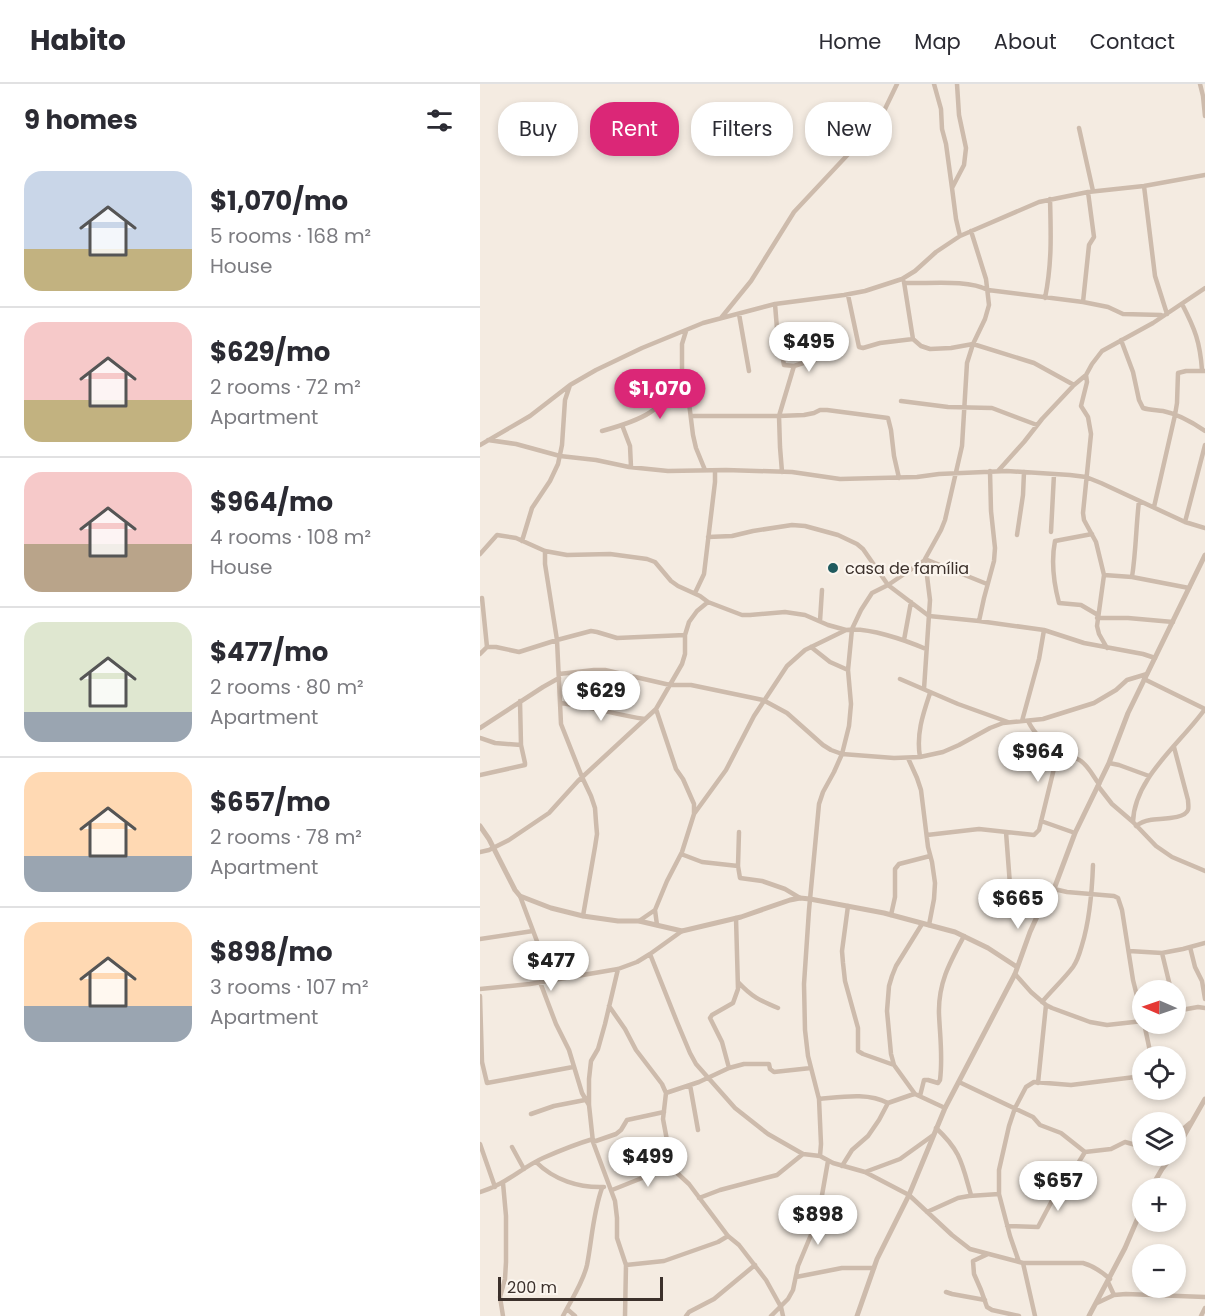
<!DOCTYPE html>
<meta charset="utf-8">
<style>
body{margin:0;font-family:Poppins,sans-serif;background:#f2f2f3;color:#2b2b33;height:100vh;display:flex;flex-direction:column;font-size:22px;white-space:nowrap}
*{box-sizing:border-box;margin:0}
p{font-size:20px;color:#7c7c81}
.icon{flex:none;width:33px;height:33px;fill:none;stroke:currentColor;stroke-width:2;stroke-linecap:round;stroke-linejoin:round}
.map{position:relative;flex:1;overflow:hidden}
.panel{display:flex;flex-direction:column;background:#fff;width:480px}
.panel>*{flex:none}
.hud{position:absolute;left:18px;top:18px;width:570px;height:54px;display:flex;gap:12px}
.needle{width:39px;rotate:272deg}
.buttons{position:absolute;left:652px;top:896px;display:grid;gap:12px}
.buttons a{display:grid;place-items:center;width:54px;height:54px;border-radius:50%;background:#fff;box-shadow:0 3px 9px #0003;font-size:30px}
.scale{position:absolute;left:18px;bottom:15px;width:165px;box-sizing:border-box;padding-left:6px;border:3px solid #3b302b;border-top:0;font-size:16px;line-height:21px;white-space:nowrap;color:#3b302b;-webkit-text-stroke:4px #fbf5ee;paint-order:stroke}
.price{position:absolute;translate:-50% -51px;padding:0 14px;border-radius:21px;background:#fff;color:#222;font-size:20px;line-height:39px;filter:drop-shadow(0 2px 3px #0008)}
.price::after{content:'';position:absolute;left:50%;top:36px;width:18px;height:14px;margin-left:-9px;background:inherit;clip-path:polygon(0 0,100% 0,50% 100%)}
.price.on{background:#db2777;color:#fff}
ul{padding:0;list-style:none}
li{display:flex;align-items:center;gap:18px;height:150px;padding:0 24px}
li+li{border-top:2px solid #e1e1e2}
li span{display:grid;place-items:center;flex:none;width:168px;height:120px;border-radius:18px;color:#555}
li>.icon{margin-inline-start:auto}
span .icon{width:72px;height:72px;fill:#fffc;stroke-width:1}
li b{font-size:26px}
h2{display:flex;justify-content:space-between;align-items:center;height:72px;padding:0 24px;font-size:26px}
.chip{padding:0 21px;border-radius:24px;background:#fff;box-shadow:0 3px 9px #0003;font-size:21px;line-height:54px}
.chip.on{background:#db2777;color:#fff}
header{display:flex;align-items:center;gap:36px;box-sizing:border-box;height:84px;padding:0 30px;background:#fff;border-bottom:2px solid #e1e1e2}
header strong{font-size:28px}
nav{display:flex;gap:33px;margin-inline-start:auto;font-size:21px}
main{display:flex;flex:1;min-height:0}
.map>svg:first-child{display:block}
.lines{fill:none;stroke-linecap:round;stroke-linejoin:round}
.minor{stroke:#cdbbac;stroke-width:4.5}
.tertiary{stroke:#cdbbac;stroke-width:5}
.poi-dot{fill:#1f5a5e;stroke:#fbf5ee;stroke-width:2}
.labels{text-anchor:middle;stroke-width:4.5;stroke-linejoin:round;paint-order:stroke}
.poi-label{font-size:16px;fill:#3b302b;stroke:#fbf5ee;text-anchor:start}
</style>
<header>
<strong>Habito</strong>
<nav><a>Home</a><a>Map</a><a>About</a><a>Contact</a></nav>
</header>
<main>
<section class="panel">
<h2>9 homes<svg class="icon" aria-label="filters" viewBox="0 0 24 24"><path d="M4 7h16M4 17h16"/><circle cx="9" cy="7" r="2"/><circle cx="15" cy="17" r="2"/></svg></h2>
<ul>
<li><span style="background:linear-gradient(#c9d6e8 65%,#c2b280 0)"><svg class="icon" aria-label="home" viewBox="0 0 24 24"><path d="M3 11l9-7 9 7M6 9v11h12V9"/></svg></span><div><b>$1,070/mo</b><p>5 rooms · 168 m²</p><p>House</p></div></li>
<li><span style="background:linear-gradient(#f6c9c9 65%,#c2b280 0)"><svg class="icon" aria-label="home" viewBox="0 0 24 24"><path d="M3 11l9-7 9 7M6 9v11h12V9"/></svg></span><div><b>$629/mo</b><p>2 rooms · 72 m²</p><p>Apartment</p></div></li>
<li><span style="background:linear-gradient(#f6c9c9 60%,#b9a48a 0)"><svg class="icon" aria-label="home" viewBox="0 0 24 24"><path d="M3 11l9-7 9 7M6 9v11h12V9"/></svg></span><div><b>$964/mo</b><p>4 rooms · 108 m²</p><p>House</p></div></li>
<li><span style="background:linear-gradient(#dfe7d0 75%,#9aa5b1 0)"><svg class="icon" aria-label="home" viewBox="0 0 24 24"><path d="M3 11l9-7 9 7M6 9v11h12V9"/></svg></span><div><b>$477/mo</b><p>2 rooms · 80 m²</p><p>Apartment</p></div></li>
<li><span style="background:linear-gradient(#ffd9b3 70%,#9aa5b1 0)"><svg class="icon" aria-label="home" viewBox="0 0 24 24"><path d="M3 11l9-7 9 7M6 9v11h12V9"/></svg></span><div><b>$657/mo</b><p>2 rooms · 78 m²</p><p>Apartment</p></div></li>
<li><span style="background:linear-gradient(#ffd9b3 70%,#9aa5b1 0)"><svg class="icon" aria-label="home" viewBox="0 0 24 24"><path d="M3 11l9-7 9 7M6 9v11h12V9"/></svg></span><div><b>$898/mo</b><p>3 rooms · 107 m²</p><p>Apartment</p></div></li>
</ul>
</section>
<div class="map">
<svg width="725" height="1232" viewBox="0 0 725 1232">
<rect width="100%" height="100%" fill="#f4ebe1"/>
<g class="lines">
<path class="minor" d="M 454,0 L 461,25 L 462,45 L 466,60 L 472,104
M 477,0 L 479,31 L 486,64 L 484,81 L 472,104 L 476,135 L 480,152
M 720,0 L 723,12 L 725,32
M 599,44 L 613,107
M 664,102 L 675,192 L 687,230
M 424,198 L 433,255 L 441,262 L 450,265 L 471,264 L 493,260 L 554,279 L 594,301
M 424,199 C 448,200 487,195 508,206 L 603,218 L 628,223 L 643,230 L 681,231
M 368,211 L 379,263 L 383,264 L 400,259 L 433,255
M 565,214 C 572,180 571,150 570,115
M 603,218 L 609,161 L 614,153 L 608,108
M 295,220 L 297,245 L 304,281 L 314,282 L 348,271
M 702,220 C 715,245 720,258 722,286
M 259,230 L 269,287
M 241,234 L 271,197 L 314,128 L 389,48 L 404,27 L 417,0
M 206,247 L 202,260 L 202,289 L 209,319 L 213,351 L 216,364 L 225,386
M 641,256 L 653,288 L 659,316 L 663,324 C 669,326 676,326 683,327 C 698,330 712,338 725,347
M 606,291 L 607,298 L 601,322 L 608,333 L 611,350 L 603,429 L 604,436 L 616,458 L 624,491 L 617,542 L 619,550 L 627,564
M 421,317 L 468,323 L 512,324 L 557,341
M 212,332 L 299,332 L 324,331 L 334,329 L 340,326 L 347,326 L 408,334 L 411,346 L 414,372 L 419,394
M 142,341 L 150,362 L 151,383
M 122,347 C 162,336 183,328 202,289
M 8,356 L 36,360 L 80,372 L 116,376 L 149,383 L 188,387 L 246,386 L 312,388 L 360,395 L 437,393 L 459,390 L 527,387 L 590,391 L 606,393 L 621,399 L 705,438 L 725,444
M 0,361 L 50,332 L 90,301 L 116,286 L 162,264 L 223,239 L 295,220 L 364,211 L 385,207 L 422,195 L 435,187 L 456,168 L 480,152 L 559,118 L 608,108 L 664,102 L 725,91
M 518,387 L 544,358 L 562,335 L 594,301 L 606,291 L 612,280 L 622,267 L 673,239 L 725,204
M 302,388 L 300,363 L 299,332 L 314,282
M 674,423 L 695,331 L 697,319 L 698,289 L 706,287 L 725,287
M 705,438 L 725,361
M 571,448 L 574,390
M 612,450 L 575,457 C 571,477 574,500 579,519 L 601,521 L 618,531
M 537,451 L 543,411 L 544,388
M 228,453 L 252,452 L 273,447 L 312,441 L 325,442 L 358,451 L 377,460 L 383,465 L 408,501 L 449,532 L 499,537 L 564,546 L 604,559 L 663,570 L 675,574
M 42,457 L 52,424 L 70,397 L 78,380 L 82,361 L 85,316 L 90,301
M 65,467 L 65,480 L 77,556 L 81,640 L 102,693 L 111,712 L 115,724 L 116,738 L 117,750 L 115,763 L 103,832
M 0,470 L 17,451 L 36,454 L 65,467 L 87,471 L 130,470 L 167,475 L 175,478 L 191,497 L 198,502 L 220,512 L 228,518 L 262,531 L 270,531 L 305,528 L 325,531 L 348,541 L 366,546
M 445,475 L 507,500
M 624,491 L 652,493 L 709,504
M 652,493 C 656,468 656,442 659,417
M 215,509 L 224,490 L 235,398 L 235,387
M 2,514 L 7,563
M 617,534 L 648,534 L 693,538
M 340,537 L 342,506
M 499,537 L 504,514 L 514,477 L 515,464 L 511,427 L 510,387
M 424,556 L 431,518
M 331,563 L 350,578 L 368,586
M 0,570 L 7,563 L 16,563 L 39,568 L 77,556 L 111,547 L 117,548 L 137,554 L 205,551
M 79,590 L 114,586 L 125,586 L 190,601 L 211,601 L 283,616 L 307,629 L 343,661 L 351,666 L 362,670 L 414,674 L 440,673 L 463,668 L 479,661 L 510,644 L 523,639 L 563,635 L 614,619 L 636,606 L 647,596 L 667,590
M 420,595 L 478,620 L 528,638
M 664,595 L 725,625
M 444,605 L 450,516 L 445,476
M 80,619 C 109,622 136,631 165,635
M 176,625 L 196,685 L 203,695 L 214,720 L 214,730 L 202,768 L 187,797 L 175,826 L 177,841
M 542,637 L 559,575 L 564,546
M 548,637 C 554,649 566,662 578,668 C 586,672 594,672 601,677 C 609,683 613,692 619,700
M 0,644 L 63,603 L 79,594
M 0,654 L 15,659 L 41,661
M 440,673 C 436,650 443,630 450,609
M 428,674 L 437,694 L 441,706 L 448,763 L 452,778 L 455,799 L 454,815 L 449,841
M 629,679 L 639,681 L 669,692
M 0,691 L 45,681 L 45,679 L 41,661 L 40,617
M 618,702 L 632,720 L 653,738 L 676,762 L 692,773 L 725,787
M 214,730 L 246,686 L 274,632 L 307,582 L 325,566 L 366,546 C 388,543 425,556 446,565
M 561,737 L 595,749
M 653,738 C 654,694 701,659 725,625
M 656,742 C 660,739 664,737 670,736 C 679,734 704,736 708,726 C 709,724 708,718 708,716 L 694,663
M 259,748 L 258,782 L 260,794 L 282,797 L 305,805 L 320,814
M 526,748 L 530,801
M 447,751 L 499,745 L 554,751 L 559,746 L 578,668
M 0,768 L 9,766 L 29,756 L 69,729 L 98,697 L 176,625 L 202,580 L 205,570 L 205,551 L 209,538 L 217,527 L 228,518
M 201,770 L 222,778 L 258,782
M 574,805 L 587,808 L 634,812 L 638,814 L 642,826 L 653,896 L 663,936
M 40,812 L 61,868 L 68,897
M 368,822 L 362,867 L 363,879 L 365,897 L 378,944 L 378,967 L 383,970 L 414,981
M 411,831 L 415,813 L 415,785 L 419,780 L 450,772
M 159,837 L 175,826
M 0,855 L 53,847
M 710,863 L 715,883 L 722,897 L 725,915
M 649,867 L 682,869 L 703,865 L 725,859
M 682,869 L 691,906
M 170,870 L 197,938 L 210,969 L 216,980 L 255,1024 L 288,1050 L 323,1070 L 340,1072 L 353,1079 L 385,1088 L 429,1111 L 472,1151 L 490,1165 L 543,1179 L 603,1179 C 614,1182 622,1188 630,1195
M 138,885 L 125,940 L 118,965 L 111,977 L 109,995 L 109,1021 L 113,1058 L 135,1117 L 137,1134 L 137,1154 L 146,1181 L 145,1232
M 535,890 L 551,908 L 566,921 L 572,924 L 610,938 L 627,941 L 663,937
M 60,898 L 76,940 L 89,966 L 102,1009 L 109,1021
M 258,898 C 272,913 279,916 298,924
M 0,905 L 50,900 L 138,885 L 157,878 L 170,870 L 202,847
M 0,912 L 2,978 L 7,999 L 93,983
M 562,918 C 572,906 584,895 593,883 C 598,876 600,868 602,861 C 610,835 612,809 613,781
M 129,922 L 145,945 L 156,966 L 182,1000 L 186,1009 L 183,1035 L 192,1083 L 196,1088 L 209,1100 L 248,1152 L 259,1161 L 286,1196 L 301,1223 L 303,1232
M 696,927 L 718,923 L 725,924
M 664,939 L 671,972
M 249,984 L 242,958 L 230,934 L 232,931 L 253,919 L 258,905 L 256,834
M 479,998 L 553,1033 L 560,1041 L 581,1049 L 605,1068 L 631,1065 L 645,1058 L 663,1063
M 558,999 L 566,921
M 210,1001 L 218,1046
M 186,1009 L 219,998 L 249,984 L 264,980 L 289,980 L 290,985 L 294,988 L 331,984
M 435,1010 L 414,981 L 411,970 L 407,927 L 409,902 L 412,892 L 416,882 L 442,840
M 440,1012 L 444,996 L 448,996 L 458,999 L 460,996 C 463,973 460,953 459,930 C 458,899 470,878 484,852
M 339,1015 C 361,1013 388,1008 408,1019
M 51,1030 L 74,1022 L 105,1016
M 456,1044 C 481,1067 482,1080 491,1111
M 696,1051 L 710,1039
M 113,1058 L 136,1050 L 141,1046 L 147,1036 L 184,1028
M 0,1060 L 15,1103
M 32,1063 L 44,1085
M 340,1072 L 341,1060 L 339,1015 L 328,972 L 325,946 L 324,900 L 329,826 L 339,720 L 343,708 L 354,688 L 362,670 L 369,642 L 371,620 L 368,586 L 372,545 L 381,526 L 392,509 L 408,501 L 445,476 L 445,475 L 461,446 L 465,436 L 482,362 L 487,279 L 493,260 L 505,235 L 509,221 L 506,195 L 491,147
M 56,1078 C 74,1096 99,1104 124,1103
M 362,1082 L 372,1066 L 388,1052 L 399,1036 L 408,1019 L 431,1011 L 435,1010 L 465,1024
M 385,1088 L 420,1075 L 452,1052
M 132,1106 L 167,1092 L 191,1077
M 0,1108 C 25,1101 41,1084 63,1074 C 79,1067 96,1060 113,1055
M 219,1114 L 240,1106 L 297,1091 L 323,1070
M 447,1128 L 478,1114 L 489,1112 L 519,1110
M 527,1142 L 558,1143 L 575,1111 L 594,1086 L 605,1068
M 508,1170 L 493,1177 L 494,1190 L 501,1206 L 507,1223 L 512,1226 L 539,1232
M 539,1178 L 530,1152 L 519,1110 L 519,1086 L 529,1042 L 535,1024 L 546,1003 L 554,998 L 591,1001 L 663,992
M 543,1179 L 555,1232
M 146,1181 L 184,1177 L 238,1158 L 248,1152
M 316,1193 L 362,1184 L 394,1184
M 628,1198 L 634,1211
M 466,1208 L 472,1210 L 505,1216
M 617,1219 L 634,1211 L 646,1210 L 725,1213
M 87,1225 L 95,1232
M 23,1232 L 20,1213 L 25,1195 L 26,1178 L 26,1132 L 23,1099
M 83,1232 C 91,1216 103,1199 107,1181 C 112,1155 113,1129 122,1104
M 206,1232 L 209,1228 L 234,1215 L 275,1181
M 291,1232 L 308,1215 L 313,1206 L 318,1182 L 338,1134 L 348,1077
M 721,1232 L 725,1224"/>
<path class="tertiary" d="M 0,742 L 9,755 L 35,806 L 40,812 L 71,824 L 103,832 L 138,837 L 159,837 L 202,847 L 261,833 L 310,816 L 320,814 L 330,815 L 404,829 L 475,848 L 508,864 L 537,883
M 696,1066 L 725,1015
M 671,1104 L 682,1085 L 693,1071
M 377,1232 L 397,1175 L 429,1111 L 465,1024 L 535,890 L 550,848 L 560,826 L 574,805 L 595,749 L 629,679 L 648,629 L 725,471
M 609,1232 L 645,1164 L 663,1122"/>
</g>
<circle class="poi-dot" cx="353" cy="484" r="6"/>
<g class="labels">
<g class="poi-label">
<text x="365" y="490">casa de família</text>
</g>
</g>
</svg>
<div class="buttons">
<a><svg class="needle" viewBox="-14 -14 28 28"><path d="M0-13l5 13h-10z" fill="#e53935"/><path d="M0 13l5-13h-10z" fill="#7c7c81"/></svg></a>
<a><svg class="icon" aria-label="locate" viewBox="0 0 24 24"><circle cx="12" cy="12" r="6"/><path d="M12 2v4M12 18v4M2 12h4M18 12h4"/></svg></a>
<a><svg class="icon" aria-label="layers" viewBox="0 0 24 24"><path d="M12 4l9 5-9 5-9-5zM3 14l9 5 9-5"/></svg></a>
<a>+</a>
<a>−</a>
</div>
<div class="scale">200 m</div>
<b class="price" style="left:329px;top:289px">$495</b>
<b class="price on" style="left:180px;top:336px">$1,070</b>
<b class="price" style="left:121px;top:638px">$629</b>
<b class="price" style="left:558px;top:699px">$964</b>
<b class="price" style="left:538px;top:846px">$665</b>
<b class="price" style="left:71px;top:908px">$477</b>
<b class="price" style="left:168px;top:1104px">$499</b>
<b class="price" style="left:578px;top:1128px">$657</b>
<b class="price" style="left:338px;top:1162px">$898</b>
<div class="hud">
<a class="chip">Buy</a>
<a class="chip on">Rent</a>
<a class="chip">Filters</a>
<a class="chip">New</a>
</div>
</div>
</main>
